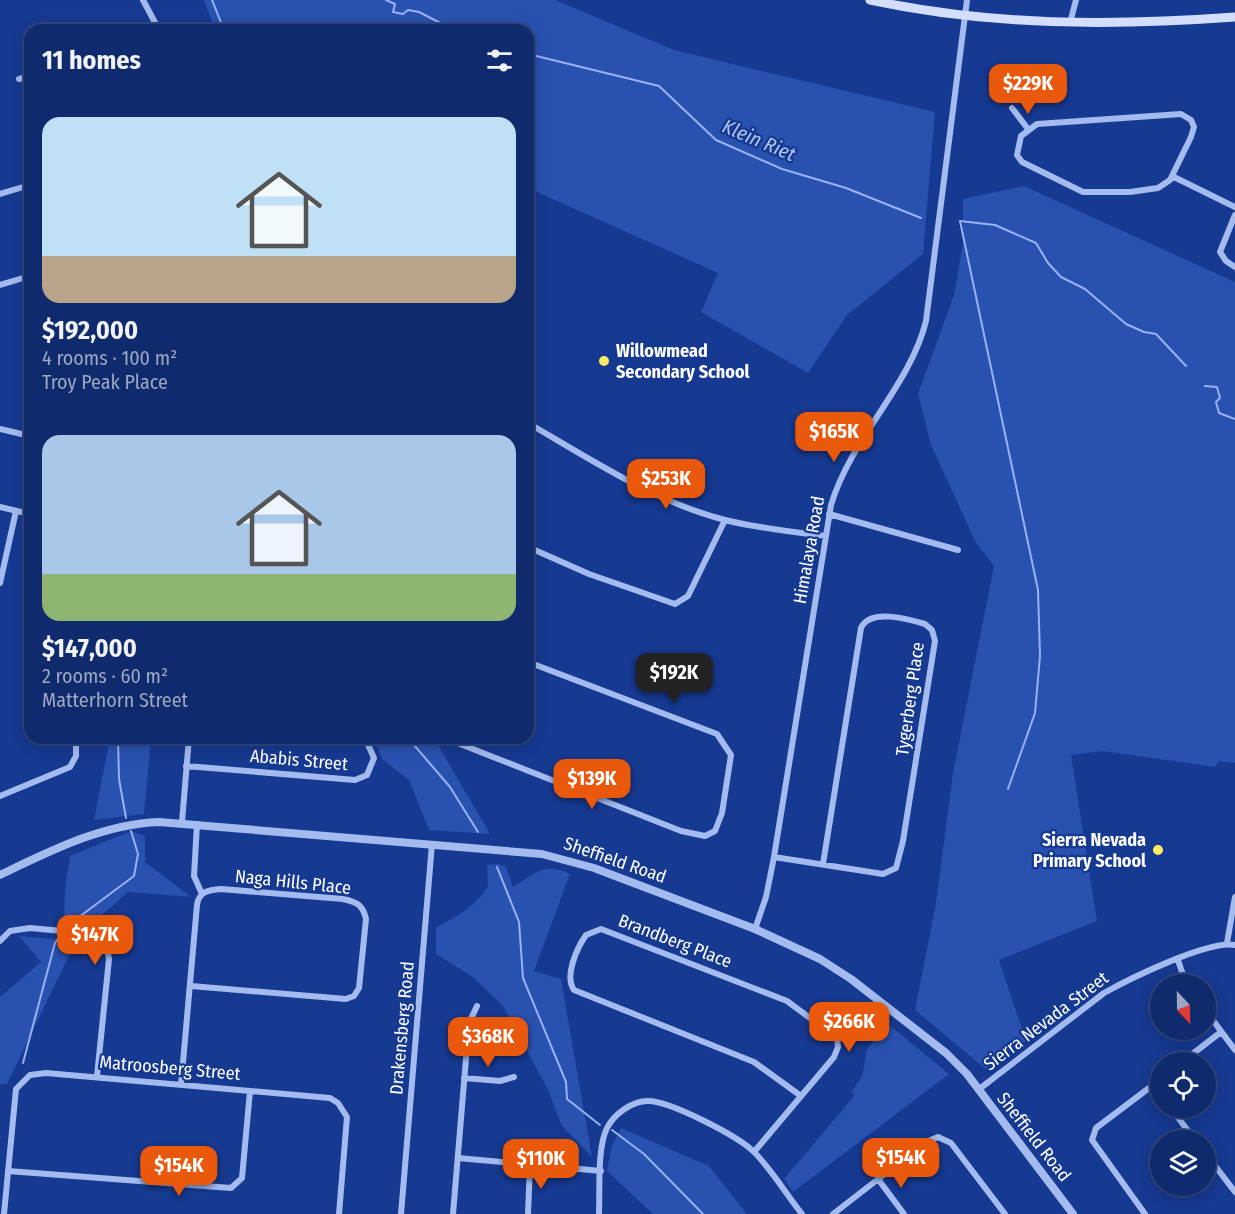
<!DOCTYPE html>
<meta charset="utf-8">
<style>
body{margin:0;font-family:"Fira Sans Condensed",sans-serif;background:#1e3775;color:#f1f3f6;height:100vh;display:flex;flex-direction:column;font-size:22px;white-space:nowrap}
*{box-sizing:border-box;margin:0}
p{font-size:20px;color:#9ca7c2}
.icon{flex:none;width:33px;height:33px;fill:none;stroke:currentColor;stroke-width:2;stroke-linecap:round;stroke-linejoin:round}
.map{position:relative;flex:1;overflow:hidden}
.side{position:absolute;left:24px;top:24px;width:510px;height:720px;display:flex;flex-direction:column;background:#102b6d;border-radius:18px;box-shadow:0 3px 15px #0003,0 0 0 2px #304780}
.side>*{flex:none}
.needle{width:39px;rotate:158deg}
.controls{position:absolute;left:1150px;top:974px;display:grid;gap:12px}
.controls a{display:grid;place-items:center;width:66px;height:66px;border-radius:50%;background:#102b6d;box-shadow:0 3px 15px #0003,0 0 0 2px #304780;font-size:30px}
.price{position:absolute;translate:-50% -51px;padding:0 14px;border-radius:12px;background:#ea580c;color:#fff;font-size:20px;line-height:39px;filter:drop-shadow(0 2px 3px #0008)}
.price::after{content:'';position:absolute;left:50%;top:36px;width:18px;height:14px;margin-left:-9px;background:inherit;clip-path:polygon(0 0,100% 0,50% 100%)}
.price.selected{background:#222;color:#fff}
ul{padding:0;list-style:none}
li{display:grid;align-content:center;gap:12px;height:318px;padding:0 18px}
li span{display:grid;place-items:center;height:186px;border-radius:18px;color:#555}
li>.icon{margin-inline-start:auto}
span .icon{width:108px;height:108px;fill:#fffc;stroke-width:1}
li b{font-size:26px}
h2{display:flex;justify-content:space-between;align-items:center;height:72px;padding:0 18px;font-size:26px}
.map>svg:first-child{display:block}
.green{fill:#2951b0}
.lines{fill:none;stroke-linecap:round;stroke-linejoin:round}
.stream{stroke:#96b3f3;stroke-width:2}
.minor{stroke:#a4bbf0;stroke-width:6}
.tertiary{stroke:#a4bbf0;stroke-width:8}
.secondary{stroke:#d2defb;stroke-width:9}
.poi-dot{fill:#ffea63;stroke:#163991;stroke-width:2}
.labels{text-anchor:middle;stroke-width:4.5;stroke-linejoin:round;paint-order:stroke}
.poi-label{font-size:18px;font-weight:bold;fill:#fff;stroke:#163991;text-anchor:start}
.street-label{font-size:18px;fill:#fff;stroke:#163991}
.water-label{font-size:20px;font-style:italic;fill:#b0c6f7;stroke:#163991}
</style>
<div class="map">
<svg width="1235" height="1214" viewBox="0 0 1235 1214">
<rect width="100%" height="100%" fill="#163991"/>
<path class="green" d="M 204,0 L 555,0 L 674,50 L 935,112 L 923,254 L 847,315 L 808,373 L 701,312 L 718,273 L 528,188 L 528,30 L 215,30 Z
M 1024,186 L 1235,282 L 1235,417 L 1233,418 L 1235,421 L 1235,763 L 1218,761 L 1216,767 L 1103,751 L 1071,755 L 1097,921 L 999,960 L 1026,1041 L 988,1071 L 915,1010 L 936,903 L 953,773 L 994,566 L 976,543 L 931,445 L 918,394 L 954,295 L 963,243 L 963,199 Z
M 110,738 L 151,738 L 144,814 L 94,820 Z
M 374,738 L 434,738 L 490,834 L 429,830 L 409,780 L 382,759 Z
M 131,831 L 145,836 L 145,862 L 191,897 L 128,892 C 110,907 92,929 67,926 L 64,923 L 65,889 L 70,856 Z
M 498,864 L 506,867 L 513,887 C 536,873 543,862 570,874 L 534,971 L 561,979 L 592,1157 L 562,1126 L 548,1090 L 503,1006 L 473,977 L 436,954 L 436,927 C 457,917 475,906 488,887 L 487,865 Z
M 19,936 L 76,941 L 7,1084 L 0,1084 L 0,997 L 41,962 Z
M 887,1023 L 949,1074 L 793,1192 L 784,1179 L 855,1095 L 851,1092 L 862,1077 L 867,1050 Z
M 621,1128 L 709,1166 L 747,1214 L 653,1214 L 607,1171 L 612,1145 Z"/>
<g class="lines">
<path class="stream" d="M 212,0 L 224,30
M 386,0 L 395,4 L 393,12 L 403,14 L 408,10 L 419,12 L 454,30
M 528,54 L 659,86 L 716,140 L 782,169 L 846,188 L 921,218
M 1205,386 L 1217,387 L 1220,398 L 1216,402 L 1219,413 L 1235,419
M 118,738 L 119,779 L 126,818
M 408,738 L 450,787 L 478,832
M 1008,789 L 1035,713 L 1040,656 L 1038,590 L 960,221 L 995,225 L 1036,243 L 1048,263 L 1061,277 L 1085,289 L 1126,324 L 1144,332 L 1156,334 L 1186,366
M 497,867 L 519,922 L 523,978 L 566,1082 L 567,1099 L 600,1125
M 67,926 L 134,876 L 138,854 L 131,831
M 23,1063 L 55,943 L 62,933
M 612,1130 L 644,1154 L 703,1214"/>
<path class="minor" d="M 143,0 L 159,30
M 1070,23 L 1076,0
M 19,79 L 30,76
M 1012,108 L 1028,129
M 1181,114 L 1191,120 L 1194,127 L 1191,137 L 1170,180 L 1158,188 L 1130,192 L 1083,192 L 1022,162 L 1017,155 L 1021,136 L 1037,124 Z
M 1172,176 L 1235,207
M 0,194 L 30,185
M 1235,215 L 1220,252 L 1226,261 L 1235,267
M 0,285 L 30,276
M 528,423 C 590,459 655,502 725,520 C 757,528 792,532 825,536
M 0,429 L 30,436
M 0,507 L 30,514
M 829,514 L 958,550
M 528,547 L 589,574 L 675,604 L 688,596 L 725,520
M 0,583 L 16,511
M 445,738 L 681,831 L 705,836 L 715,831 L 722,813 L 731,755 L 717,734 L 528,662
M 186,766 L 355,780 L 367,775 L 374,758 L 365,738
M 0,796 L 70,767 L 76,756 L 76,738
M 182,822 L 189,738
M 197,824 L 194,876 L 202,894
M 774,857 L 883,874 L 896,868 L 903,841 L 935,641 L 932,630 L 925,624 C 908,619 870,608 861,628 L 823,864
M 755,929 L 766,897 L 774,857 L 831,505 C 851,438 910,386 926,321 L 967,0
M 0,941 L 10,931 L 30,928 L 95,934 L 106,943 L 109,959 L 97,1076
M 1227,943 L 1235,897
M 1178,960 L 1186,984
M 1206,1011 L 1235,1050
M 1182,1062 L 1221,1032
M 464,1078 L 500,1081 L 514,1077
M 181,1085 L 197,905 C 199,891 209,890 221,889 L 343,899 C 357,902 363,905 366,919 L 359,988 L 354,996 L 346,999 L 191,986
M 1153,1085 L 1161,1096
M 978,1090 L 1104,993 C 1129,979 1208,940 1235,945
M 1170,1107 L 1195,1140
M 754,1152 L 834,1057 L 838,1047 L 837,1038 L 787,1001 L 601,929 L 586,935 C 577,948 564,976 574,990 L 754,1062 L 801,1096
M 1206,1154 L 1235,1192
M 458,1158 L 601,1171
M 8,1171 L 231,1188 L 242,1178 L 250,1091
M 878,1179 L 904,1214
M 4,1214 L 16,1089 L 30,1075 L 46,1073 L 330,1098 L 338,1103 L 347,1117 L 339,1214
M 401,1214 L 432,844
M 453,1214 L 469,1023 L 477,1006
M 528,1214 L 530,1165
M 599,1214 C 600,1190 597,1148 607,1128 C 614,1114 632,1101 648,1101 C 670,1101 738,1136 754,1152 C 772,1170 786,1194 802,1214
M 833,1214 L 926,1142 L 938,1137 L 951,1143 L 1005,1214
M 1145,1214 L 1092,1140 L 1096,1128 L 1161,1079"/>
<path class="tertiary" d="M 0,875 C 50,851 103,824 159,822 L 542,854 L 594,868 L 755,929 L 820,959 L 851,979 L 946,1053 L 967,1074 L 1073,1214"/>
<path class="secondary" d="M 870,0 C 991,26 1112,26 1235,17"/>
</g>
<g class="poi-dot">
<circle cx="604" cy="361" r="6"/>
<circle cx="1158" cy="850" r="6"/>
</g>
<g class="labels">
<g class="poi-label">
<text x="616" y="357">Willowmead<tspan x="616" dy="21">Secondary School</tspan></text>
<text x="1146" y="846" text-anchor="end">Sierra Nevada<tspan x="1146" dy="21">Primary School</tspan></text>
</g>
<g class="street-label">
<text transform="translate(809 550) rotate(-80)" y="6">Himalaya Road</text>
<text transform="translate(910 699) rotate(-82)" y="6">Tygerberg Place</text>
<text transform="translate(299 760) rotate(5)" y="6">Ababis Street</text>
<text transform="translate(615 860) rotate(19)" y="6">Sheffield Road</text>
<text transform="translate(293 882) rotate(6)" y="6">Naga Hills Place</text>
<text transform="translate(675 941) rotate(21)" y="6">Brandberg Place</text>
<text transform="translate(1046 1021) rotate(-37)" y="6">Sierra Nevada Street</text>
<text transform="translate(402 1028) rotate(-85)" y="6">Drakensberg Road</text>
<text transform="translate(170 1068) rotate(5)" y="6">Matroosberg Street</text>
<text transform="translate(1034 1137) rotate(52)" y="6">Sheffield Road</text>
</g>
<g class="water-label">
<text transform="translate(759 140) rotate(23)" y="7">Klein Riet</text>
</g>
</g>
</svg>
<div class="controls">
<a><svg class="needle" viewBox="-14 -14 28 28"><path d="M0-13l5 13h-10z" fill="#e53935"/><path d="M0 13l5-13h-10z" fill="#9ca7c2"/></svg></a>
<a><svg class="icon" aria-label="locate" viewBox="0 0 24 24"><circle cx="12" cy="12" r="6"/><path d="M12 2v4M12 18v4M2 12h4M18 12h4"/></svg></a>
<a><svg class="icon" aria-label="layers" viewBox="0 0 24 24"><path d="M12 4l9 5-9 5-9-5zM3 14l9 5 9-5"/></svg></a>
</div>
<b class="price" style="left:1028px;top:115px">$229K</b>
<b class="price" style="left:834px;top:463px">$165K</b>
<b class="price" style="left:666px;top:510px">$253K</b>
<b class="price selected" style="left:674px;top:704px">$192K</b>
<b class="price" style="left:592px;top:810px">$139K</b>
<b class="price" style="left:95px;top:966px">$147K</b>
<b class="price" style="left:849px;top:1053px">$266K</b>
<b class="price" style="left:488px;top:1068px">$368K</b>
<b class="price" style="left:901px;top:1189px">$154K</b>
<b class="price" style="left:541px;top:1190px">$110K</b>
<b class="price" style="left:179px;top:1197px">$154K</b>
<section class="side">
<h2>11 homes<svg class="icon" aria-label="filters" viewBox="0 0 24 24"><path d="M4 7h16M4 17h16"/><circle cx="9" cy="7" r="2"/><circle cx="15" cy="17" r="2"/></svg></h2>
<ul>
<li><span style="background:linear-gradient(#bfe0f5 75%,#b9a48a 0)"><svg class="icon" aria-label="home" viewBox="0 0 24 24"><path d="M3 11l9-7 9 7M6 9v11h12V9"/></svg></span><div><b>$192,000</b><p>4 rooms · 100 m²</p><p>Troy Peak Place</p></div></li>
<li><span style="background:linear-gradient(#a9c7e8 75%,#8fb573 0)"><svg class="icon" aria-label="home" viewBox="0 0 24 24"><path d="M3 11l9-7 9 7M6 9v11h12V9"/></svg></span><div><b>$147,000</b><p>2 rooms · 60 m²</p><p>Matterhorn Street</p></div></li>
</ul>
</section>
</div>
